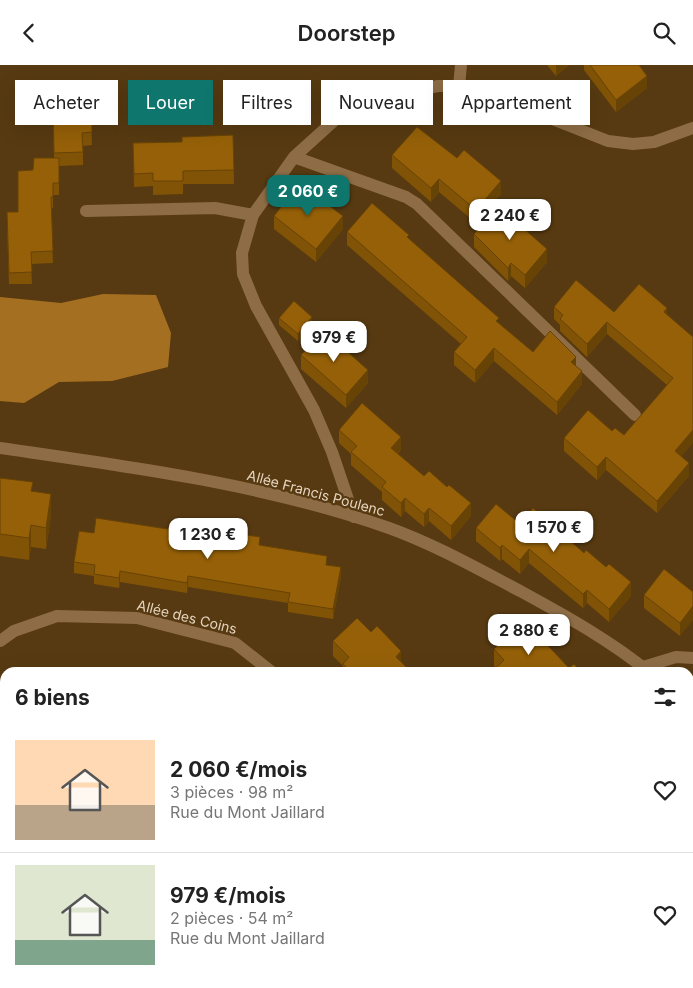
<!DOCTYPE html>
<html lang="fr">
<meta charset="utf-8">
<style>
body{margin:0;font-family:Inter,sans-serif;background:#f2f2f2;color:#222;height:100vh;display:flex;flex-direction:column;font-size:19px;white-space:nowrap}
*{box-sizing:border-box;margin:0}
p{font-size:16px;color:#767676}
.icon{flex:none;width:28px;height:28px;fill:none;stroke:currentColor;stroke-width:2;stroke-linecap:round;stroke-linejoin:round}
.map{position:relative;flex:1;overflow:hidden}
.panel{position:absolute;left:0px;top:602px;width:694px;height:321px;display:flex;flex-direction:column;background:#fff;border-radius:15px 15px 0 0;box-shadow:0 5px 20px #0002}
.panel>*{flex:none}
.hud{position:absolute;left:15px;top:15px;width:664px;height:45px;display:flex;gap:10px}
.price{position:absolute;translate:-50% -42px;padding:0 11px;border-radius:10px;background:#fff;color:#222;font-size:16px;line-height:32px;filter:drop-shadow(0 1px 2px #0008)}
.price::after{content:'';position:absolute;left:50%;top:30px;width:15px;height:11px;margin-left:-8px;background:inherit;clip-path:polygon(0 0,100% 0,50% 100%)}
.price.on{background:#0f766e;color:#fff}
ul{padding:0;list-style:none}
li{display:flex;align-items:center;gap:15px;height:125px;padding:0 15px}
li+li{border-top:1px solid #e0e0e0}
li span{display:grid;place-items:center;flex:none;width:140px;height:100px;border-radius:0px;color:#555}
li>.icon{margin-inline-start:auto}
span .icon{width:60px;height:60px;fill:#fffc;stroke-width:1}
li b{font-size:21px}
h2{display:flex;justify-content:space-between;align-items:center;height:60px;padding:0 15px;font-size:21px}
.chip{padding:0 18px;border-radius:0px;background:#fff;box-shadow:0 5px 20px #0002;font-size:18px;line-height:45px}
.chip.on{background:#0f766e;color:#fff}
header{display:flex;justify-content:space-between;align-items:center;height:65px;padding:0 15px;background:#fff;font-size:22px;font-weight:600}
.map>svg:first-child{display:block}
.forest{fill:#a56f21}
.lines{fill:none;stroke-linecap:round;stroke-linejoin:round}
.minor{stroke:#8e6d46;stroke-width:12}
.wall{fill:#805307}
.shaded-wall{fill:#684306}
.building{fill:#956008;stroke:#684306}
.labels{text-anchor:middle;stroke-width:4.5;stroke-linejoin:round;paint-order:stroke}
.street-label{font-size:14px;fill:#e5d3be;stroke:#573a11}
</style>
<header><svg class="icon" aria-label="back" viewBox="0 0 24 24"><path d="M15 5l-7 7 7 7"/></svg>Doorstep<svg class="icon" aria-label="search" viewBox="0 0 24 24"><circle cx="10" cy="10" r="6"/><path d="M15 15l6 6"/></svg></header>
<div class="map">
<svg width="693" height="923" viewBox="0 0 693 923">
<rect width="100%" height="100%" fill="#573a11"/>
<path class="forest" d="M 103,229 L 156,230 L 171,268 L 168,302 L 112,316 L 59,317 L 24,338 L 0,336 L 0,232 L 61,238 Z"/>
<g class="lines">
<path class="minor" d="M 459,21 L 461,0
M 294,92 L 406,132 L 417,139 L 635,350
M 86,146 L 215,143 L 253,150
M 0,383 C 131,402 264,419 389,463 C 436,480 478,504 522,527 C 566,551 611,576 650,608
M 354,452 L 332,387 L 314,345 L 256,241 L 243,209 L 242,188 L 253,150 L 294,92 L 337,53 L 364,41 L 412,26 L 438,21 L 459,21 L 486,28 L 608,76 L 633,79 L 654,77 L 693,63
M 0,576 L 14,566 L 57,551 L 137,553 L 235,578 L 273,608
M 643,602 L 676,592 L 693,593
M 689,639 L 693,644
M 0,817 L 5,819
M 689,893 L 693,893
M 119,919 L 122,923
M 236,919 L 238,923"/>
</g>
<path class="wall" d="M 547,0 L 569,0 L 556,11 Z
M 584,0 L 639,0 L 647,23 L 616,47 L 584,5 Z
M 53,39 L 91,39 L 92,80 L 83,81 L 83,100 L 59,101 L 59,130 L 53,130 L 53,143 L 51,144 L 53,198 L 31,199 L 32,219 L 9,219 L 7,159 L 18,147 L 33,105 L 54,93 Z
M 233,70 L 234,119 L 183,119 L 183,129 L 153,130 L 153,121 L 134,122 L 133,78 L 182,77 Z
M 392,90 L 501,129 L 476,158 L 439,127 L 431,137 L 392,103 Z
M 306,132 L 343,164 L 316,197 L 274,164 L 274,151 Z
M 347,167 L 409,175 L 499,258 L 533,287 L 576,302 L 582,319 L 557,350 L 494,296 L 475,318 L 454,300 L 454,287 L 461,279 L 347,180 Z
M 474,169 L 547,197 L 525,223 L 511,211 L 508,216 L 474,182 Z
M 554,242 L 614,247 L 667,250 L 681,392 L 689,411 L 657,448 L 606,405 L 597,415 L 564,386 L 564,373 L 612,366 L 624,370 L 667,320 L 607,269 L 587,292 L 560,266 L 560,260 L 554,254 Z
M 279,253 L 312,258 L 298,276 L 279,260 Z
M 301,290 L 368,318 L 346,343 L 301,304 Z
M 339,365 L 401,385 L 398,389 L 471,451 L 451,475 L 429,456 L 424,462 L 405,446 L 401,452 L 382,435 L 382,427 L 351,400 L 351,389 L 339,378 Z
M 0,413 L 33,427 L 51,451 L 46,484 L 31,482 L 29,495 L 0,491 Z
M 520,459 L 584,488 L 631,531 L 609,557 L 587,538 L 583,543 L 529,498 L 520,509 L 502,494 L 500,496 L 476,476 L 476,463 Z
M 94,468 L 260,480 L 327,500 L 341,512 L 333,554 L 288,547 L 288,538 L 188,522 L 187,528 L 120,517 L 119,523 L 94,519 L 94,511 L 74,508 L 74,497 Z
M 693,527 L 680,571 L 644,543 L 644,530 Z
M 371,567 L 401,596 L 412,608 L 343,608 L 343,601 L 333,591 L 333,576 Z
M 530,576 L 569,603 L 582,608 L 494,608 L 494,605 L 496,603 L 494,601 L 494,584 Z
M 5,618 L 5,763 L 0,758 L 0,623 Z
M 689,697 L 693,701 L 693,796 L 691,794 L 691,788 L 689,785 Z
M 5,847 L 5,896 L 0,891 L 0,852 Z
M 35,919 L 89,919 L 93,923 L 39,923 Z
M 455,919 L 542,919 L 545,923 L 467,923 L 463,919 L 459,923 Z"/>
<path class="shaded-wall" d="M 556,0 L 569,0 L 556,11 Z
M 647,11 L 647,23 L 616,47 L 616,35 Z
M 439,114 L 439,127 L 431,137 L 431,123 Z
M 501,116 L 501,129 L 476,158 L 476,145 Z
M 343,151 L 343,164 L 316,197 L 316,184 Z
M 547,184 L 547,197 L 525,223 L 525,210 Z
M 511,198 L 511,211 L 508,216 L 508,203 Z
M 667,243 L 667,256 L 664,247 Z
M 312,252 L 312,258 L 298,276 L 298,269 Z
M 607,257 L 607,269 L 587,292 L 587,279 Z
M 494,283 L 494,296 L 475,318 L 475,305 Z
M 576,292 L 576,304 L 571,297 Z
M 368,305 L 368,318 L 346,343 L 346,330 Z
M 582,306 L 582,319 L 557,350 L 557,337 Z
M 693,365 L 693,378 L 675,399 L 675,386 Z
M 401,372 L 401,385 L 391,396 L 391,383 Z
M 606,392 L 606,405 L 597,415 L 597,402 Z
M 689,398 L 689,411 L 657,448 L 657,436 Z
M 51,429 L 51,451 L 46,484 L 46,463 Z
M 405,433 L 405,446 L 401,452 L 401,438 Z
M 471,438 L 471,451 L 451,475 L 451,461 Z
M 429,443 L 429,456 L 424,462 L 424,449 Z
M 31,460 L 31,482 L 29,495 L 29,473 Z
M 502,480 L 502,494 L 500,496 L 500,483 Z
M 529,484 L 529,498 L 520,509 L 520,495 Z
M 341,502 L 341,512 L 333,554 L 333,544 Z
M 120,506 L 120,517 L 119,523 L 119,513 Z
M 188,511 L 188,522 L 187,528 L 187,518 Z
M 631,517 L 631,531 L 609,557 L 609,544 Z
M 587,525 L 587,538 L 583,543 L 583,529 Z
M 693,541 L 693,555 L 680,571 L 680,558 Z
M 401,586 L 401,602 L 396,592 Z
M 460,919 L 463,919 L 460,923 Z"/>
<path class="building" d="M 590,0 L 639,0 L 647,11 L 616,35 Z
M 53,39 L 91,39 L 92,67 L 82,68 L 83,87 L 54,88 Z
M 417,62 L 457,93 L 464,85 L 501,116 L 476,145 L 439,114 L 431,123 L 392,90 Z
M 233,70 L 234,105 L 183,106 L 183,116 L 153,116 L 153,108 L 134,109 L 133,78 L 182,77 L 182,72 Z
M 34,93 L 59,93 L 59,118 L 53,118 L 53,132 L 51,132 L 53,186 L 31,187 L 32,207 L 9,208 L 7,147 L 18,147 L 18,106 L 33,105 Z
M 295,124 L 306,132 L 311,127 L 343,151 L 316,184 L 274,151 Z
M 372,138 L 409,170 L 407,172 L 499,253 L 496,256 L 533,287 L 550,266 L 576,292 L 571,297 L 582,306 L 557,337 L 494,283 L 475,305 L 454,287 L 467,272 L 347,167 Z
M 498,141 L 547,184 L 525,210 L 511,198 L 508,203 L 474,169 Z
M 576,215 L 614,247 L 639,219 L 667,243 L 664,247 L 693,272 L 693,365 L 675,386 L 689,398 L 657,436 L 606,392 L 597,402 L 564,373 L 588,345 L 612,366 L 615,363 L 624,370 L 673,313 L 607,257 L 587,279 L 560,254 L 563,250 L 554,242 Z
M 294,236 L 312,252 L 298,269 L 279,253 Z
M 323,265 L 368,305 L 346,330 L 301,290 Z
M 362,338 L 401,372 L 391,383 L 424,411 L 429,406 L 447,422 L 449,420 L 471,438 L 451,461 L 429,443 L 424,449 L 405,433 L 401,438 L 382,422 L 386,417 L 351,387 L 357,381 L 339,365 Z
M 0,413 L 33,417 L 31,426 L 51,429 L 46,463 L 31,460 L 29,473 L 0,469 Z
M 496,439 L 520,459 L 533,443 L 584,488 L 586,485 L 606,502 L 609,499 L 631,517 L 609,544 L 587,525 L 583,529 L 529,484 L 520,495 L 502,480 L 500,483 L 476,463 Z
M 96,453 L 226,473 L 227,467 L 260,472 L 259,480 L 327,491 L 326,500 L 341,502 L 333,544 L 288,537 L 290,528 L 188,511 L 187,518 L 120,506 L 119,513 L 94,509 L 95,500 L 74,497 L 79,466 L 94,468 Z
M 664,504 L 693,527 L 693,541 L 680,558 L 644,530 Z
M 357,553 L 371,567 L 377,561 L 401,586 L 396,592 L 412,608 L 351,608 L 343,599 L 349,592 L 333,576 Z
M 517,562 L 530,576 L 537,569 L 569,603 L 574,599 L 582,608 L 496,608 L 494,605 L 504,595 L 494,584 Z
M 35,602 L 40,608 L 30,608 Z
M 5,618 L 5,747 L 0,741 L 0,636 L 2,634 L 0,632 L 0,623 Z
M 689,697 L 693,701 L 693,773 L 689,768 Z
M 5,847 L 5,883 L 0,877 L 0,852 Z
M 693,915 L 693,923 L 653,923 L 653,919 L 689,919 L 689,916 Z
M 48,919 L 89,919 L 93,923 L 52,923 Z
M 481,919 L 541,919 L 545,923 L 485,923 Z"/>
<g class="labels">
<g class="street-label">
<text transform="translate(316 428) rotate(15)" y="5">Allée Francis Poulenc</text>
<text transform="translate(187 552) rotate(14)" y="5">Allée des Coins</text>
</g>
</g>
</svg>
<b class="price on" style="left:308px;top:152px">2 060 €</b>
<b class="price" style="left:510px;top:176px">2 240 €</b>
<b class="price" style="left:334px;top:298px">979 €</b>
<b class="price" style="left:554px;top:488px">1 570 €</b>
<b class="price" style="left:208px;top:495px">1 230 €</b>
<b class="price" style="left:529px;top:591px">2 880 €</b>
<div class="hud">
<a class="chip">Acheter</a>
<a class="chip on">Louer</a>
<a class="chip">Filtres</a>
<a class="chip">Nouveau</a>
<a class="chip">Appartement</a>
</div>
<section class="panel">
<h2>6 biens<svg class="icon" aria-label="filters" viewBox="0 0 24 24"><path d="M4 7h16M4 17h16"/><circle cx="9" cy="7" r="2"/><circle cx="15" cy="17" r="2"/></svg></h2>
<ul>
<li><span style="background:linear-gradient(#ffd9b3 65%,#b9a48a 0)"><svg class="icon" aria-label="home" viewBox="0 0 24 24"><path d="M3 11l9-7 9 7M6 9v11h12V9"/></svg></span><div><b>2 060 €/mois</b><p>3 pièces · 98 m²</p><p>Rue du Mont Jaillard</p></div><svg class="icon" aria-label="heart" viewBox="0 0 24 24"><path d="M12 20l-8-8c-3-5 5-10 8-4 3-6 11-1 8 4z"/></svg></li>
<li><span style="background:linear-gradient(#dfe7d0 75%,#7fa58c 0)"><svg class="icon" aria-label="home" viewBox="0 0 24 24"><path d="M3 11l9-7 9 7M6 9v11h12V9"/></svg></span><div><b>979 €/mois</b><p>2 pièces · 54 m²</p><p>Rue du Mont Jaillard</p></div><svg class="icon" aria-label="heart" viewBox="0 0 24 24"><path d="M12 20l-8-8c-3-5 5-10 8-4 3-6 11-1 8 4z"/></svg></li>
</ul>
</section>
</div>
